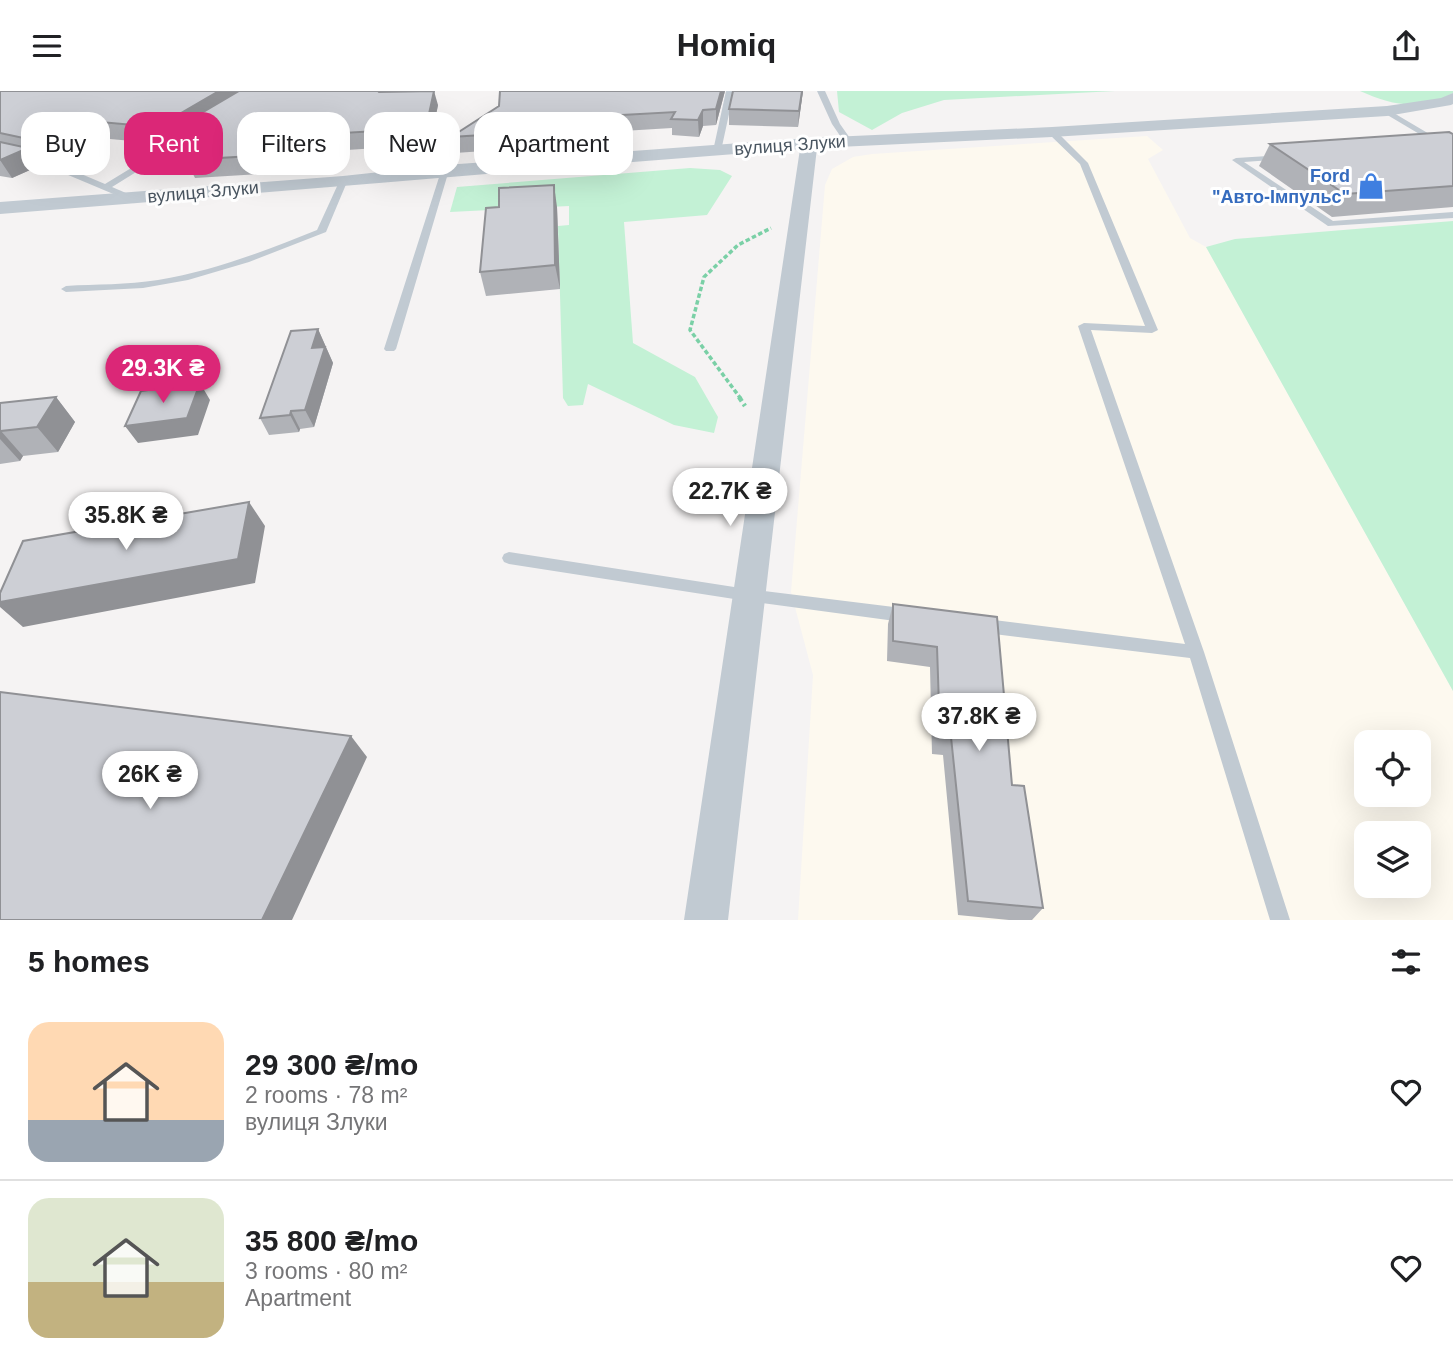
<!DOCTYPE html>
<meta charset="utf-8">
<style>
body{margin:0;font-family:Arial,sans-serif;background:#f6f6f6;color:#202124;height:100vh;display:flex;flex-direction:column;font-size:26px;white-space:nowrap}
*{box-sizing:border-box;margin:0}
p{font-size:23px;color:#757577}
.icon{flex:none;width:38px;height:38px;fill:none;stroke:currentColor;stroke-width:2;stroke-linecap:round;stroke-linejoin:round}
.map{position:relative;height:829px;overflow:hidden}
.sheet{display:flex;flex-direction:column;background:#fff;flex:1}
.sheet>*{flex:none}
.guide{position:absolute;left:21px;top:21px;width:700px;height:63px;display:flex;gap:14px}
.fabs{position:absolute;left:1354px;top:639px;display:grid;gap:14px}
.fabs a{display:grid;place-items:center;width:77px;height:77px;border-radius:14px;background:#fff;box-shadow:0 7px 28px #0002;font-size:35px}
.price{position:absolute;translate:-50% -60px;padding:0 16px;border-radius:24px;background:#fff;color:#222;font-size:23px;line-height:46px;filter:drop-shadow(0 2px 4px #0008)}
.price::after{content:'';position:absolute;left:50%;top:42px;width:21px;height:16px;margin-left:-10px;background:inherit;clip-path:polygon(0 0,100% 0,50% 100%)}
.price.current{background:#db2777;color:#fff}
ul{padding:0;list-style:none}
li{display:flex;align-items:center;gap:21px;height:175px;padding:0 28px}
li+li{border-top:2px solid #e0e0e0}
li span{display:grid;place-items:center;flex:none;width:196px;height:140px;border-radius:21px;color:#555}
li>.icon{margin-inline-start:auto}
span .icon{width:84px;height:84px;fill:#fffc;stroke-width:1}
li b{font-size:30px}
h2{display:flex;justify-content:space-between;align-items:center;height:84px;padding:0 28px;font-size:30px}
.tag{padding:0 24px;border-radius:21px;background:#fff;box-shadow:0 7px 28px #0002;font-size:24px;line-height:63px}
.tag.current{background:#db2777;color:#fff}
header{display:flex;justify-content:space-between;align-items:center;height:91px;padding:0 28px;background:#fff;font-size:32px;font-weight:700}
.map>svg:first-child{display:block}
.commercial{fill:#fdf9ef;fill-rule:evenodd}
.green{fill:#c3f1d5}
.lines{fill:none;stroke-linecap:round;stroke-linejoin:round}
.path-far1{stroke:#7ad0a6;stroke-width:3.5;stroke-dasharray:4.5 2.5;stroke-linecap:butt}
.path{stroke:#7ad0a6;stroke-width:4.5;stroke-dasharray:5 3.5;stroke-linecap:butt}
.lane{fill:#c1cad2;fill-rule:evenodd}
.street{fill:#c1cad2;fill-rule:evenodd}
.wall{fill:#b0b2b7}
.shaded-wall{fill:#909195}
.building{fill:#cdcfd5;stroke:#909195;stroke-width:2}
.labels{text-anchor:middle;stroke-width:6;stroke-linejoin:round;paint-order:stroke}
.far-street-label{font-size:18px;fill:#4a5661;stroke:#fff}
.far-shop-label{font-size:18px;font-weight:bold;fill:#366cbe;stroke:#fff;text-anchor:end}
</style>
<header><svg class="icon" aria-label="menu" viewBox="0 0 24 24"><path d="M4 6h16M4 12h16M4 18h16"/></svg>Homiq<svg class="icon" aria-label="share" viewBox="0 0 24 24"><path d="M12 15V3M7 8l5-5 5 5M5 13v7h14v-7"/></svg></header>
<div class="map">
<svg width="1453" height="829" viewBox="0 0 1453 829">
<rect width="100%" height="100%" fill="#f5f3f3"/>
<path class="commercial" d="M 1147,45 L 1163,59 L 1148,68 L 1190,147 L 1206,156 L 1453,600 L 1453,829 L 798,829 L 813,584 L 791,501 L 825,94 L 832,78 L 853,66 L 872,63 ZM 1367,651 L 1419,651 L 1419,704 L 1367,704 ZM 1367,742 L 1419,742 L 1419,794 L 1367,794 Z"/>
<path class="green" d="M 837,0 L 1115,0 L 944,9 L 902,22 L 872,39 L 839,21 Z
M 1360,0 L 1453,0 L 1453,2 C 1421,21 1391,14 1360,0 Z
M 690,77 L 720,79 L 732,85 L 707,124 L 624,131 L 633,252 L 695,286 L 718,326 L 714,342 L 674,334 L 588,293 L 583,314 L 568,315 L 563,307 L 558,135 L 569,134 L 569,115 L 450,121 L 457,96 Z
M 1453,130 L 1453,600 L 1206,156 L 1235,148 Z"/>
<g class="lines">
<path class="path-far1" d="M 741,308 L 690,239 L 704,186 L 738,154 L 771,137"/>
<path class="path" d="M 739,306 L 745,315"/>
<path class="lane" d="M 726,0 L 734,0 L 721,60 L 717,62 L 713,60 Z
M 817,0 L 825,0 L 840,33 L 852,50 L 851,52 L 845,52 L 832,33 Z
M 1387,18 L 1453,57 L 1453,63 L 1384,22 L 1383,20 Z
M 205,32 L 212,34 L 112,96 L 133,105 L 134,107 L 130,110 L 42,73 L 0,63 L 0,59 L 48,69 L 105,93 Z
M 1049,39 L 1055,39 L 1088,72 L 1158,239 L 1152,242 L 1091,239 L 1204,561 L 1290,829 L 1270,829 L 1190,567 L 978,541 L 972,539 L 970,534 L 972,529 L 978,527 L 1185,553 L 1078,235 L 1084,232 L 1145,235 L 1080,73 L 1049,43 Z
M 1282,64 L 1286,66 L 1285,68 L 1244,71 L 1333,130 L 1453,121 L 1453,127 L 1328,135 L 1232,69 L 1236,67 Z
M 442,77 L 449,79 L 396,258 L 394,260 L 386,260 L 384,258 Z
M 343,88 L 347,91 L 326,141 L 249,171 L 188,189 L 143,197 L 66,201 L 61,198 L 66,195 C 96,193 127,194 158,189 C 213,180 265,160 317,139 L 339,91 Z
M 509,461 L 747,498 L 910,518 L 916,520 L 918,525 L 916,530 L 910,532 L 747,510 L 509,473 L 504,471 L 502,467 L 504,463 Z"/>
<path class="street" d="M 1453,2 L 1453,13 L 1451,14 L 1387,25 L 1052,46 L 817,57 L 728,829 L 684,829 L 800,58 C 533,78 267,102 0,123 L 0,111 L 343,85 L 445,74 L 809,47 L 1052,36 L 1387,15 L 1441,7 Z"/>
</g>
<path class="wall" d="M 0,0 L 392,0 L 438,14 L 428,64 L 396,66 L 393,56 L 316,61 L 306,80 L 195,87 L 186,69 L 202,48 L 196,47 L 191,37 L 177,46 L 166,45 L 154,52 L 99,47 L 53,68 L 32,64 L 39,75 L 12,87 L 0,85 Z
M 500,0 L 725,0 L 716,34 L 703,35 L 699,46 L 672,44 L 672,37 L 606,41 L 605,46 L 546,50 L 546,56 L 455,62 L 451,46 L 499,15 Z
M 733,0 L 803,0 L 798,36 L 729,34 L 729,18 Z
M 1453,43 L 1453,116 L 1332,126 L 1259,75 L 1270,53 Z
M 499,116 L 557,116 L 560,198 L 486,205 L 480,181 Z
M 318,238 L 333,272 L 314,336 L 300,338 L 299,341 L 269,344 L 260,327 Z
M 56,306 L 75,331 L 58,361 L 23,365 L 20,370 L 0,373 L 0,312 Z
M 893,513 L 997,526 L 1012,694 L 1043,817 L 1032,829 L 1009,829 L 958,824 L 943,664 L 932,663 L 930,576 L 887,570 L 888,533 Z"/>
<path class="shaded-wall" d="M 219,0 L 253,0 L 188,30 L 191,37 L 177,46 L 169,29 Z
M 434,0 L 438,14 L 428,64 L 424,46 Z
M 721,0 L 725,0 L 716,34 L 716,18 Z
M 802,0 L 803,0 L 798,36 L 799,20 Z
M 703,19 L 703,35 L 699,46 L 698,29 Z
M 604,25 L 606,41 L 605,46 L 603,30 Z
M 157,28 L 166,45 L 154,52 L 145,35 Z
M 89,30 L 99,47 L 53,68 L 42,51 Z
M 309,44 L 316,61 L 306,80 L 299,62 Z
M 28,57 L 39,75 L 12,87 L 0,69 Z
M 554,94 L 557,116 L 560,198 L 555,174 Z
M 318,238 L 333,272 L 314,336 L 305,319 L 312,257 Z
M 200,292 L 210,309 L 198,344 L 138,352 L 125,335 Z
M 56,306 L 75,331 L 58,361 L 37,336 Z
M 291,320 L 300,338 L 299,341 L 290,324 Z
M 1,340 L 23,365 L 20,370 L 0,348 L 0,342 Z
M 249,411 L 265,435 L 255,492 L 23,536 L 0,516 L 0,511 Z
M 351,645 L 367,666 L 292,829 L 262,829 Z"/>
<path class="building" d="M 0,0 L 219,0 L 169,29 L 157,28 L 145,35 L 89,30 L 42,51 L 0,42 Z
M 239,0 L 381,0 L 380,1 L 434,0 L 424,46 L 390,48 L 393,39 L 309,44 L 299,62 L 186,69 L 214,32 L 188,30 Z
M 500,0 L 721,0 L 716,18 L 703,19 L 698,29 L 671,28 L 675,21 L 604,25 L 603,30 L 544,34 L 544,40 L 451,46 L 499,15 Z
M 733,0 L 802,0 L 799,20 L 729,18 Z
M 1449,41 L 1453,43 L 1453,95 L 1345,103 L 1270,53 Z
M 0,51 L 28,57 L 0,69 Z
M 554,94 L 555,174 L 480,181 L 486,117 L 499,116 L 499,97 Z
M 318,238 L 312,257 L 325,256 L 305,319 L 291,320 L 290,324 L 260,327 L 291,240 Z
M 200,292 L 187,327 L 125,335 L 141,300 Z
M 56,306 L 37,336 L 1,340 L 0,342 L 0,312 Z
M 249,411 L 238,468 L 0,511 L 0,502 L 23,450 Z
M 893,513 L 997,526 L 1012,694 L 1024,695 L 1043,817 L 968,810 L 951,646 L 940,644 L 937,556 L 893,550 Z
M 0,601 L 351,645 L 262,829 L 0,829 Z"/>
<defs>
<symbol id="shop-bare" viewBox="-9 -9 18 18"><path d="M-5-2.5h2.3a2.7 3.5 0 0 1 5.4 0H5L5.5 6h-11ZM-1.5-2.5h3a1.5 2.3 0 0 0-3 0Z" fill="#3f7fe0" stroke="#fff" stroke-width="2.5" paint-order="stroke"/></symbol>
</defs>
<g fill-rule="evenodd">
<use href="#shop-bare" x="1352" y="76" width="38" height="38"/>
</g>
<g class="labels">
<g class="far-street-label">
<text transform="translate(790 54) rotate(-4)" y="6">вулиця Злуки</text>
<text transform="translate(203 101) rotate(-5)" y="6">вулиця Злуки</text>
</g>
<g class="far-shop-label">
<text x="1350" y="91">Ford<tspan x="1350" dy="21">"Авто-Імпульс"</tspan></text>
</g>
</g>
</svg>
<div class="fabs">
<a><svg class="icon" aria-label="locate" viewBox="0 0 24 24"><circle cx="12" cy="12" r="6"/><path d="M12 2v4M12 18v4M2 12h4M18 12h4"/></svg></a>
<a><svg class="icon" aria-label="layers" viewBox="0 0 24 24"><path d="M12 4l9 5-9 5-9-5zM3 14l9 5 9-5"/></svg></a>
</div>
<b class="price current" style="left:163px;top:314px">29.3K ₴</b>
<b class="price" style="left:730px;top:437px">22.7K ₴</b>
<b class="price" style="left:126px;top:461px">35.8K ₴</b>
<b class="price" style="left:979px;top:662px">37.8K ₴</b>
<b class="price" style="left:150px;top:720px">26K ₴</b>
<div class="guide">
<a class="tag">Buy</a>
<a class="tag current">Rent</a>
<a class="tag">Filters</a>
<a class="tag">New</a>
<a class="tag">Apartment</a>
</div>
</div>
<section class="sheet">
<h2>5 homes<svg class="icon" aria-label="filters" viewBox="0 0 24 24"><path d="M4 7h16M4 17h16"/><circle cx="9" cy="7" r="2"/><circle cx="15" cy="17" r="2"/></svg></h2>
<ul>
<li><span style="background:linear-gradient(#ffd9b3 70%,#9aa5b1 0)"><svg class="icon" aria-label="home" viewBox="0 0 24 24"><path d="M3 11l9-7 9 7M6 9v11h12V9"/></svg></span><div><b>29 300 ₴/mo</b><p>2 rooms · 78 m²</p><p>вулиця Злуки</p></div><svg class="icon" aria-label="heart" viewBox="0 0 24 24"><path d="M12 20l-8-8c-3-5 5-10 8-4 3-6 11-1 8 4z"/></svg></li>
<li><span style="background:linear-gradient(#dfe7d0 60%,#c2b280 0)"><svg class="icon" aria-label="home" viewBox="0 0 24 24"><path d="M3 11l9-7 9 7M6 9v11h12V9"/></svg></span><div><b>35 800 ₴/mo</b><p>3 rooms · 80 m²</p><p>Apartment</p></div><svg class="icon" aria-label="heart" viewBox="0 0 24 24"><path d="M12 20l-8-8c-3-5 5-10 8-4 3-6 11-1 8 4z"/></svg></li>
</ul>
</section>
